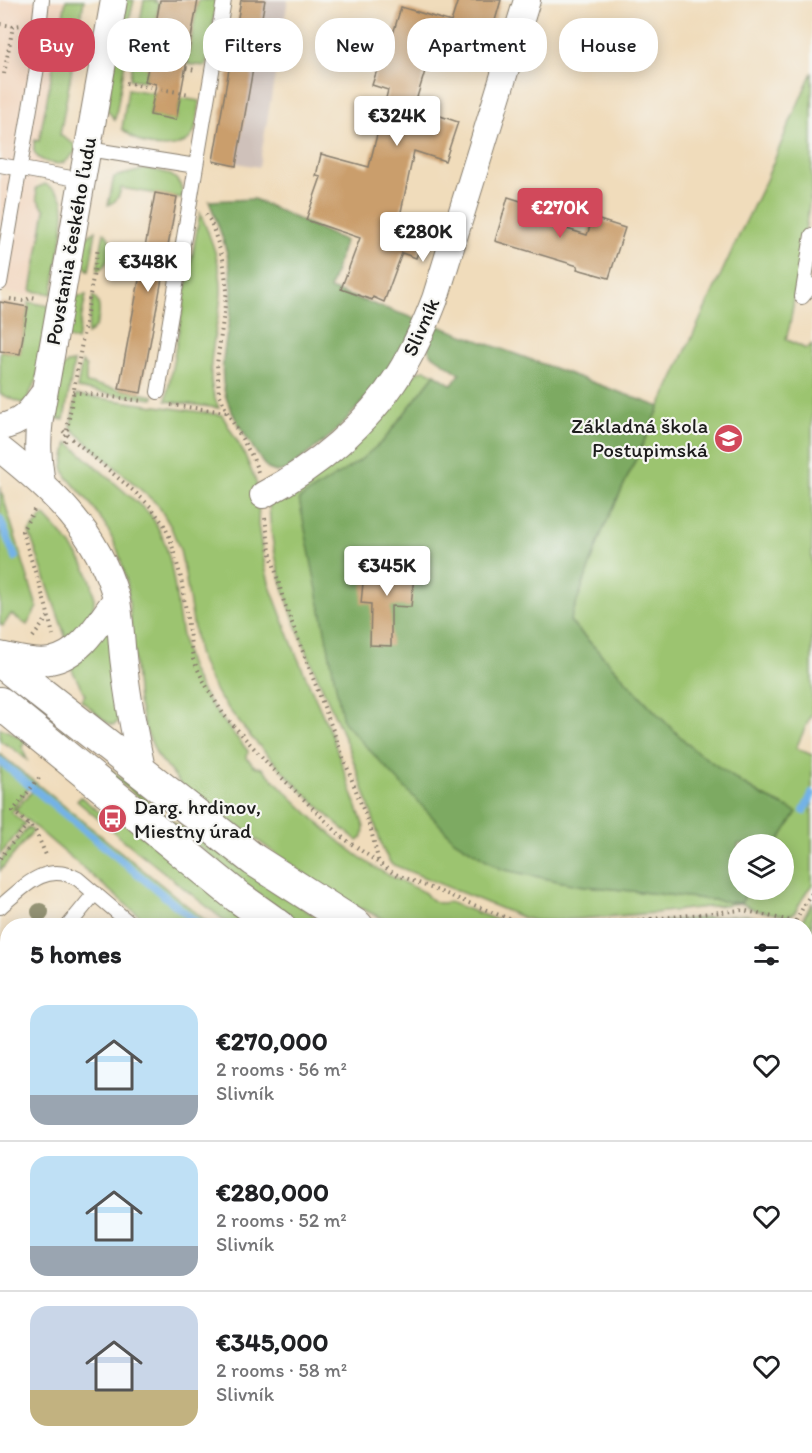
<!DOCTYPE html>
<meta charset="utf-8">
<style>
body{margin:0;font-family:Itim,sans-serif;background:#f2f2f2;color:#202124;height:100vh;display:flex;flex-direction:column;font-size:22px;white-space:nowrap}
*{box-sizing:border-box;margin:0}
p{font-size:20px;color:#757577}
.icon{flex:none;width:33px;height:33px;fill:none;stroke:currentColor;stroke-width:2;stroke-linecap:round;stroke-linejoin:round}
.map{position:relative;flex:1;overflow:hidden}
.sheet{position:absolute;left:0px;top:918px;width:813px;height:536px;display:flex;flex-direction:column;background:#fff;border-radius:24px 24px 0 0;box-shadow:0 3px 15px #0003}
.sheet>*{flex:none}
.banner{position:absolute;left:18px;top:18px;width:777px;height:54px;display:flex;gap:12px}
.controls{position:absolute;left:728px;top:834px;display:grid;gap:12px}
.controls a{display:grid;place-items:center;width:66px;height:66px;border-radius:50%;background:#fff;box-shadow:0 3px 15px #0003;font-size:30px}
.price{position:absolute;translate:-50% -51px;padding:0 14px;border-radius:6px;background:#fff;color:#222;font-size:20px;line-height:39px;filter:drop-shadow(0 2px 3px #0008)}
.price::after{content:'';position:absolute;left:50%;top:36px;width:18px;height:14px;margin-left:-9px;background:inherit;clip-path:polygon(0 0,100% 0,50% 100%)}
.price.current{background:#d1495b;color:#fff}
ul{padding:0;list-style:none}
li{display:flex;align-items:center;gap:18px;height:150px;padding:0 30px}
li+li{border-top:2px solid #e0e0e0}
li span{display:grid;place-items:center;flex:none;width:168px;height:120px;border-radius:18px;color:#555}
li>.icon{margin-inline-start:auto}
span .icon{width:72px;height:72px;fill:#fffc;stroke-width:1}
li b{font-size:26px}
h2{display:flex;justify-content:space-between;align-items:center;height:72px;padding:0 30px;font-size:26px}
.chip{padding:0 21px;border-radius:24px;background:#fff;box-shadow:0 3px 15px #0003;font-size:21px;line-height:54px}
.chip.current{background:#d1495b;color:#fff}
.map>svg:first-child{display:block}
.built{fill:#f2d5bd}
.industrial{fill:#cfc1ba}
.green{fill:#9cc470;stroke:#5c7046;stroke-width:1.5}
.forest{fill:#7daa62;stroke:#4c633f;stroke-width:1.5}
.lines{fill:none;stroke-linecap:round;stroke-linejoin:round}
.stream{stroke:#73b2e6;stroke-width:8}
.building{fill:#ca9e6c}
.service-casing{stroke:#867c6c;stroke-width:16}
.minor-casing{stroke:#867c6c;stroke-width:28}
.tertiary-casing{stroke:#867c6c;stroke-width:34}
.path{stroke:#867c6c;stroke-width:4;stroke-dasharray:1.5 4.5;stroke-linecap:butt}
.service{stroke:#fff;stroke-width:14}
.minor{stroke:#fff;stroke-width:26}
.tertiary{stroke:#fff;stroke-width:32}
.tree{fill:#949374}
.labels{text-anchor:middle;stroke-width:4.5;stroke-linejoin:round;paint-order:stroke}
.street-label{font-size:21px;fill:#1c1c1c;stroke:#f6f6f2}
.poi-label{font-size:21px;fill:#1c1c1c;stroke:#f6f6f2;text-anchor:end}
</style>
<div class="map">
<svg width="812" height="1453" viewBox="0 0 812 1453">
<rect width="100%" height="100%" fill="#f6f6f2"/>
<filter id="ink" filterUnits="userSpaceOnUse"><feTurbulence type="fractalNoise" baseFrequency=".0167" numOctaves="2"/><feDisplacementMap in="SourceGraphic" scale="12" xChannelSelector="R" yChannelSelector="G"/><feConvolveMatrix kernelMatrix="1 2 1 2 8 2 1 2 1" color-interpolation-filters="sRGB"/></filter>
<filter id="wash" filterUnits="userSpaceOnUse"><feTurbulence type="fractalNoise" baseFrequency=".008" numOctaves="4" result="noise"/><feDisplacementMap in="SourceGraphic" scale="24" xChannelSelector="R" yChannelSelector="G"/><feGaussianBlur stdDeviation="1.35" result="paint"/><feColorMatrix in="noise" values="0 0 0 0 0 0 0 0 0 0 0 0 0 0 0 0 0 1.4 0 .05"/><feComposite in="paint" operator="in"/></filter>
<g filter="url(#wash)">
<rect width="100%" height="100%" fill="#f0dcbb"/>
<path class="built" d="M 0,0 L 66,0 L 59,37 L 54,36 L 55,50 L 54,62 L 36,156 L 42,160 L 36,188 L 45,210 L 30,296 L 0,291 Z
M 806,1226 L 812,1226 L 812,1388 L 806,1388 Z"/>
<path class="industrial" d="M 241,0 L 288,0 L 259,167 L 237,163 L 236,166 L 213,161 Z"/>
<path class="green" d="M 66,0 L 84,0 L 79,30 L 61,27 Z
M 126,0 L 134,0 L 125,39 L 119,38 Z
M 144,0 L 156,0 L 155,2 L 159,3 L 153,41 L 148,41 L 148,43 L 140,42 L 137,38 Z
M 198,0 L 217,0 L 206,66 L 187,64 Z
M 53,36 L 77,40 L 60,135 L 75,145 L 76,151 C 73,154 69,159 65,162 C 57,166 41,162 36,155 C 32,151 34,145 35,140 L 39,141 L 54,62 L 55,50 Z
M 139,49 L 146,51 L 148,68 L 145,81 L 130,79 L 134,52 Z
M 116,52 L 126,54 L 126,56 L 115,120 L 107,110 Z
M 812,72 L 812,187 L 790,324 L 786,339 L 806,349 L 812,344 L 812,713 L 796,748 L 812,755 L 812,885 L 807,891 L 795,912 L 791,915 L 785,916 L 755,910 L 741,903 L 655,913 L 554,921 L 537,921 L 524,918 L 391,864 L 384,852 C 372,816 361,779 347,744 C 314,665 270,587 269,500 L 385,412 L 412,377 L 419,371 L 426,370 L 435,374 L 383,441 L 358,462 L 501,869 L 577,885 L 740,903 L 749,890 L 783,890 L 783,844 L 777,844 L 796,812 L 763,796 L 743,784 L 693,749 L 660,717 L 570,621 L 602,532 L 734,246 L 766,180 L 787,129 Z
M 128,89 L 154,93 L 150,115 L 176,120 L 181,98 L 200,101 C 198,111 198,125 193,134 C 184,150 156,149 141,142 C 134,139 128,134 122,129 Z
M 146,169 C 165,171 183,175 183,198 L 121,188 C 119,197 117,201 108,205 L 114,177 Z
M 45,184 C 52,188 58,191 62,199 C 69,214 55,275 52,294 L 31,291 L 45,210 L 37,199 L 36,188 Z
M 200,213 C 211,238 222,265 221,293 C 219,330 200,373 219,408 L 166,401 Z
M 96,231 L 89,271 C 77,260 82,252 84,238 Z
M 104,232 C 116,243 110,264 97,272 Z
M 86,295 L 77,341 L 67,337 L 74,297 Z
M 93,296 C 104,305 99,329 87,334 Z
M 29,302 L 50,306 L 37,380 L 24,404 L 0,394 L 0,351 L 20,354 Z
M 74,362 L 64,420 L 54,418 L 62,368 L 67,363 Z
M 82,362 L 86,367 L 86,383 L 154,396 L 153,399 L 109,394 L 77,388 Z
M 76,395 L 222,415 L 244,453 L 256,482 L 259,500 L 258,525 L 265,567 L 270,586 L 296,654 L 332,736 L 364,827 L 363,837 L 358,841 L 336,823 L 299,788 L 251,737 L 219,697 L 207,675 L 198,653 L 185,574 L 180,550 L 171,527 L 158,505 L 72,429 L 71,425 Z
M 68,442 L 150,514 C 181,559 172,614 189,664 C 201,697 226,724 248,751 L 247,758 L 254,766 L 262,768 C 295,801 329,836 368,863 C 385,875 406,883 425,893 C 432,902 437,905 449,902 L 510,925 L 397,925 L 336,897 L 182,786 L 157,755 L 145,728 L 138,701 L 127,582 L 118,551 L 106,526 L 90,503 L 67,477 L 63,467 Z
M 0,487 L 37,607 L 27,625 L 11,614 L 3,626 L 0,624 Z
M 44,515 C 66,538 109,584 89,618 C 83,627 74,635 68,644 L 29,532 Z
M 109,622 L 119,718 L 117,723 L 113,725 L 108,723 L 81,700 L 85,695 L 69,664 Z
M 0,728 L 10,732 L 26,741 L 22,746 L 27,760 L 14,749 L 0,741 Z
M 62,729 L 175,823 L 208,841 L 327,925 L 304,925 L 255,892 L 59,733 Z
M 0,754 L 211,925 L 150,925 L 15,810 L 32,791 L 29,788 L 11,812 L 25,824 L 0,855 Z
M 81,797 L 111,822 L 116,815 L 254,925 L 230,925 L 121,838 L 77,801 Z
M 28,827 L 33,831 L 0,871 L 0,862 Z
M 812,903 L 812,947 L 806,948 L 806,926 L 799,925 Z
M 746,915 L 783,925 L 656,925 L 667,921 Z
M 0,1025 L 7,1031 L 7,1065 L 0,1057 Z
M 806,1097 L 812,1101 L 812,1191 L 806,1192 Z
M 806,1390 L 812,1390 L 812,1449 L 764,1446 L 806,1446 Z
M 110,1446 L 239,1446 L 251,1453 L 109,1453 Z
M 269,1446 L 332,1446 L 332,1453 L 264,1453 Z
M 403,1446 L 526,1446 L 526,1450 L 470,1453 L 403,1453 Z"/>
<path class="forest" d="M 254,199 L 345,241 L 330,289 L 419,320 L 388,375 L 333,434 L 287,470 L 276,472 L 268,469 L 262,462 C 250,442 228,412 224,389 C 219,362 228,334 231,307 C 235,266 223,238 209,201 Z
M 436,325 L 660,407 L 602,532 L 570,621 L 660,717 L 693,749 L 743,784 L 763,796 L 797,812 L 777,844 L 738,844 L 738,890 L 749,890 L 741,903 L 577,885 L 501,869 L 454,840 L 343,722 L 299,499 L 358,462 L 383,441 L 435,374 L 452,385 L 460,374 L 431,354 L 428,348 Z"/>
<g class="lines">
<path class="stream" d="M 0,519 L 15,557
M 0,761 L 30,786
M 33,788 L 201,926
M 804,811 L 812,794"/>
</g>
<g id="blocks">
<path class="building" d="M 160,0 L 198,0 L 176,120 L 150,115 L 156,84 L 145,81 L 148,68 L 143,67 L 148,41 L 153,41 Z
M 241,0 L 265,0 L 236,166 L 213,161 Z
M 458,0 L 501,0 L 494,24 L 499,26 L 487,60 L 434,42 L 414,107 L 458,122 L 445,161 L 414,151 L 399,221 L 426,230 L 416,258 L 402,253 L 384,302 L 373,297 L 372,300 L 341,289 L 360,238 L 306,220 L 321,177 L 316,176 L 321,154 L 369,167 L 388,90 L 372,85 L 378,67 L 383,68 L 401,7 L 451,22 Z
M 155,193 L 177,197 L 141,393 L 119,389 Z
M 508,197 L 543,208 L 540,221 L 587,235 L 593,218 L 625,228 L 609,278 L 577,269 L 578,266 L 495,241 Z
M 0,302 L 28,307 L 20,354 L 0,351 Z
M 375,561 L 415,564 L 411,607 L 391,606 L 391,646 L 370,645 L 371,604 L 361,603 L 363,583 L 373,583 Z"/>
</g>
</g>
<g filter="url(#ink)">
<use href="#blocks" fill-opacity="0" stroke="#867c6c" stroke-width="1.5"/>
<g class="lines">
<defs>
<path id="service" d="M 88,149 L 196,166 L 158,392
M 0,165 L 82,180
M 196,166 L 224,0
M 812,235 L 802,297 L 812,285
M 0,283 L 40,50 L 39,27 L 42,0
M 0,907 C 24,887 45,861 78,879 L 133,926
M 68,926 L 95,893
M 806,1361 L 812,1362"/>
<path id="minor" d="M 0,427 C 23,423 30,412 43,394
M 0,449 C 52,490 97,531 116,597 C 121,616 121,645 124,665 C 128,702 135,737 143,773
M 42,483 C 38,459 37,442 40,418 L 114,0
M 263,495 C 316,467 367,425 399,374 C 414,350 425,325 435,299 L 527,0
M 0,655 C 16,658 34,664 50,661 C 82,655 99,622 116,599
M 0,978 L 8,985
M 0,1012 L 8,1018
M 368,1446 L 368,1453"/>
<path id="tertiary" d="M 0,661 L 254,860 L 357,926
M 0,703 L 238,897 L 279,926
M 806,989 L 812,988
M 806,1034 L 812,1033"/>
</defs>
<use href="#service" class="service-casing"/>
<use href="#minor" class="minor-casing"/>
<use href="#tertiary" class="tertiary-casing"/>
<path class="path" d="M 0,24 L 13,26 L 22,25
M 56,30 L 84,36
M 130,44 L 147,47
M 186,68 L 195,70
M 4,74 L 13,26
M 126,83 L 189,94
M 206,214 L 211,222 L 223,259 L 227,290 L 217,364 L 219,393 L 227,412 L 253,458 L 258,472
M 10,299 L 24,301 L 32,297 L 37,298
M 73,392 L 143,401
M 171,405 L 226,412
M 63,431 L 137,494 L 151,507 L 164,525 L 170,538 L 181,578 L 191,645 L 193,659 L 200,674 L 209,691 L 224,715 L 271,767 L 342,837 L 393,873 L 527,926
M 65,442 L 98,248
M 34,510 L 22,531 L 46,606 L 53,635
M 265,518 L 270,551 L 284,602 L 371,830 L 379,863
M 33,637 L 48,617
M 39,778 L 13,811 L 35,830 L 46,855
M 0,858 L 28,824
M 651,919 L 742,910 L 795,922
M 560,926 L 651,919 L 644,926
M 793,926 L 807,900 L 812,893
M 806,1092 L 812,1096
M 806,1196 L 812,1195
M 245,1446 L 256,1453
M 337,1446 L 337,1453
M 397,1446 L 398,1453
M 106,1453 L 107,1446
M 590,1453 L 703,1448 L 788,1453"/>
<use href="#service" class="service"/>
<use href="#minor" class="minor"/>
<use href="#tertiary" class="tertiary"/>
</g>
<circle class="tree" cx="40" cy="912" r="9"/>
</g>
<defs>
<symbol id="school-disc" viewBox="-11 -11 22 22"><circle r="9.5" fill="#d1495b" stroke="#f6f6f2"/><path d="M0-5L7-2L0 1L-7-2ZM-4 1L0 2.5L4 1V4Q0 6-4 4Z" fill="#fff"/></symbol>
<symbol id="bus-disc" viewBox="-11 -11 22 22"><circle r="9.5" fill="#d1495b" stroke="#f6f6f2"/><path d="M-5-6H5V4H4V6H2V4H-2V6H-4V4H-5ZM-3.5-4V0h7V-4ZM-3.5 1.2v1.5H-2V1.2ZM2 1.2v1.5H3.5V1.2Z" fill="#fff"/></symbol>
</defs>
<g fill-rule="evenodd">
<use href="#school-disc" x="712" y="422" width="33" height="33"/>
<use href="#bus-disc" x="96" y="802" width="33" height="33"/>
</g>
<g class="labels">
<g class="street-label">
<text transform="translate(71 241) rotate(-80)" y="7">Povstania českého ľudu</text>
<text transform="translate(421 327) rotate(-66)" y="7">Slivník</text>
</g>
<g class="poi-label">
<text x="708" y="433">Základná škola<tspan x="708" dy="24">Postupimská</tspan></text>
<text x="134" y="814" text-anchor="start">Darg. hrdinov,<tspan x="134" dy="24">Miestny úrad</tspan></text>
</g>
</g>
</svg>
<div class="controls">
<a><svg class="icon" aria-label="layers" viewBox="0 0 24 24"><path d="M12 4l9 5-9 5-9-5zM3 14l9 5 9-5"/></svg></a>
</div>
<b class="price" style="left:397px;top:147px">€324K</b>
<b class="price current" style="left:560px;top:239px">€270K</b>
<b class="price" style="left:423px;top:263px">€280K</b>
<b class="price" style="left:148px;top:293px">€348K</b>
<b class="price" style="left:387px;top:597px">€345K</b>
<div class="banner">
<a class="chip current">Buy</a>
<a class="chip">Rent</a>
<a class="chip">Filters</a>
<a class="chip">New</a>
<a class="chip">Apartment</a>
<a class="chip">House</a>
</div>
<section class="sheet">
<h2>5 homes<svg class="icon" aria-label="filters" viewBox="0 0 24 24"><path d="M4 7h16M4 17h16"/><circle cx="9" cy="7" r="2"/><circle cx="15" cy="17" r="2"/></svg></h2>
<ul>
<li><span style="background:linear-gradient(#bfe0f5 75%,#9aa5b1 0)"><svg class="icon" aria-label="home" viewBox="0 0 24 24"><path d="M3 11l9-7 9 7M6 9v11h12V9"/></svg></span><div><b>€270,000</b><p>2 rooms · 56 m²</p><p>Slivník</p></div><svg class="icon" aria-label="heart" viewBox="0 0 24 24"><path d="M12 20l-8-8c-3-5 5-10 8-4 3-6 11-1 8 4z"/></svg></li>
<li><span style="background:linear-gradient(#bfe0f5 75%,#9aa5b1 0)"><svg class="icon" aria-label="home" viewBox="0 0 24 24"><path d="M3 11l9-7 9 7M6 9v11h12V9"/></svg></span><div><b>€280,000</b><p>2 rooms · 52 m²</p><p>Slivník</p></div><svg class="icon" aria-label="heart" viewBox="0 0 24 24"><path d="M12 20l-8-8c-3-5 5-10 8-4 3-6 11-1 8 4z"/></svg></li>
<li><span style="background:linear-gradient(#c9d6e8 70%,#c2b280 0)"><svg class="icon" aria-label="home" viewBox="0 0 24 24"><path d="M3 11l9-7 9 7M6 9v11h12V9"/></svg></span><div><b>€345,000</b><p>2 rooms · 58 m²</p><p>Slivník</p></div><svg class="icon" aria-label="heart" viewBox="0 0 24 24"><path d="M12 20l-8-8c-3-5 5-10 8-4 3-6 11-1 8 4z"/></svg></li>
</ul>
</section>
</div>
